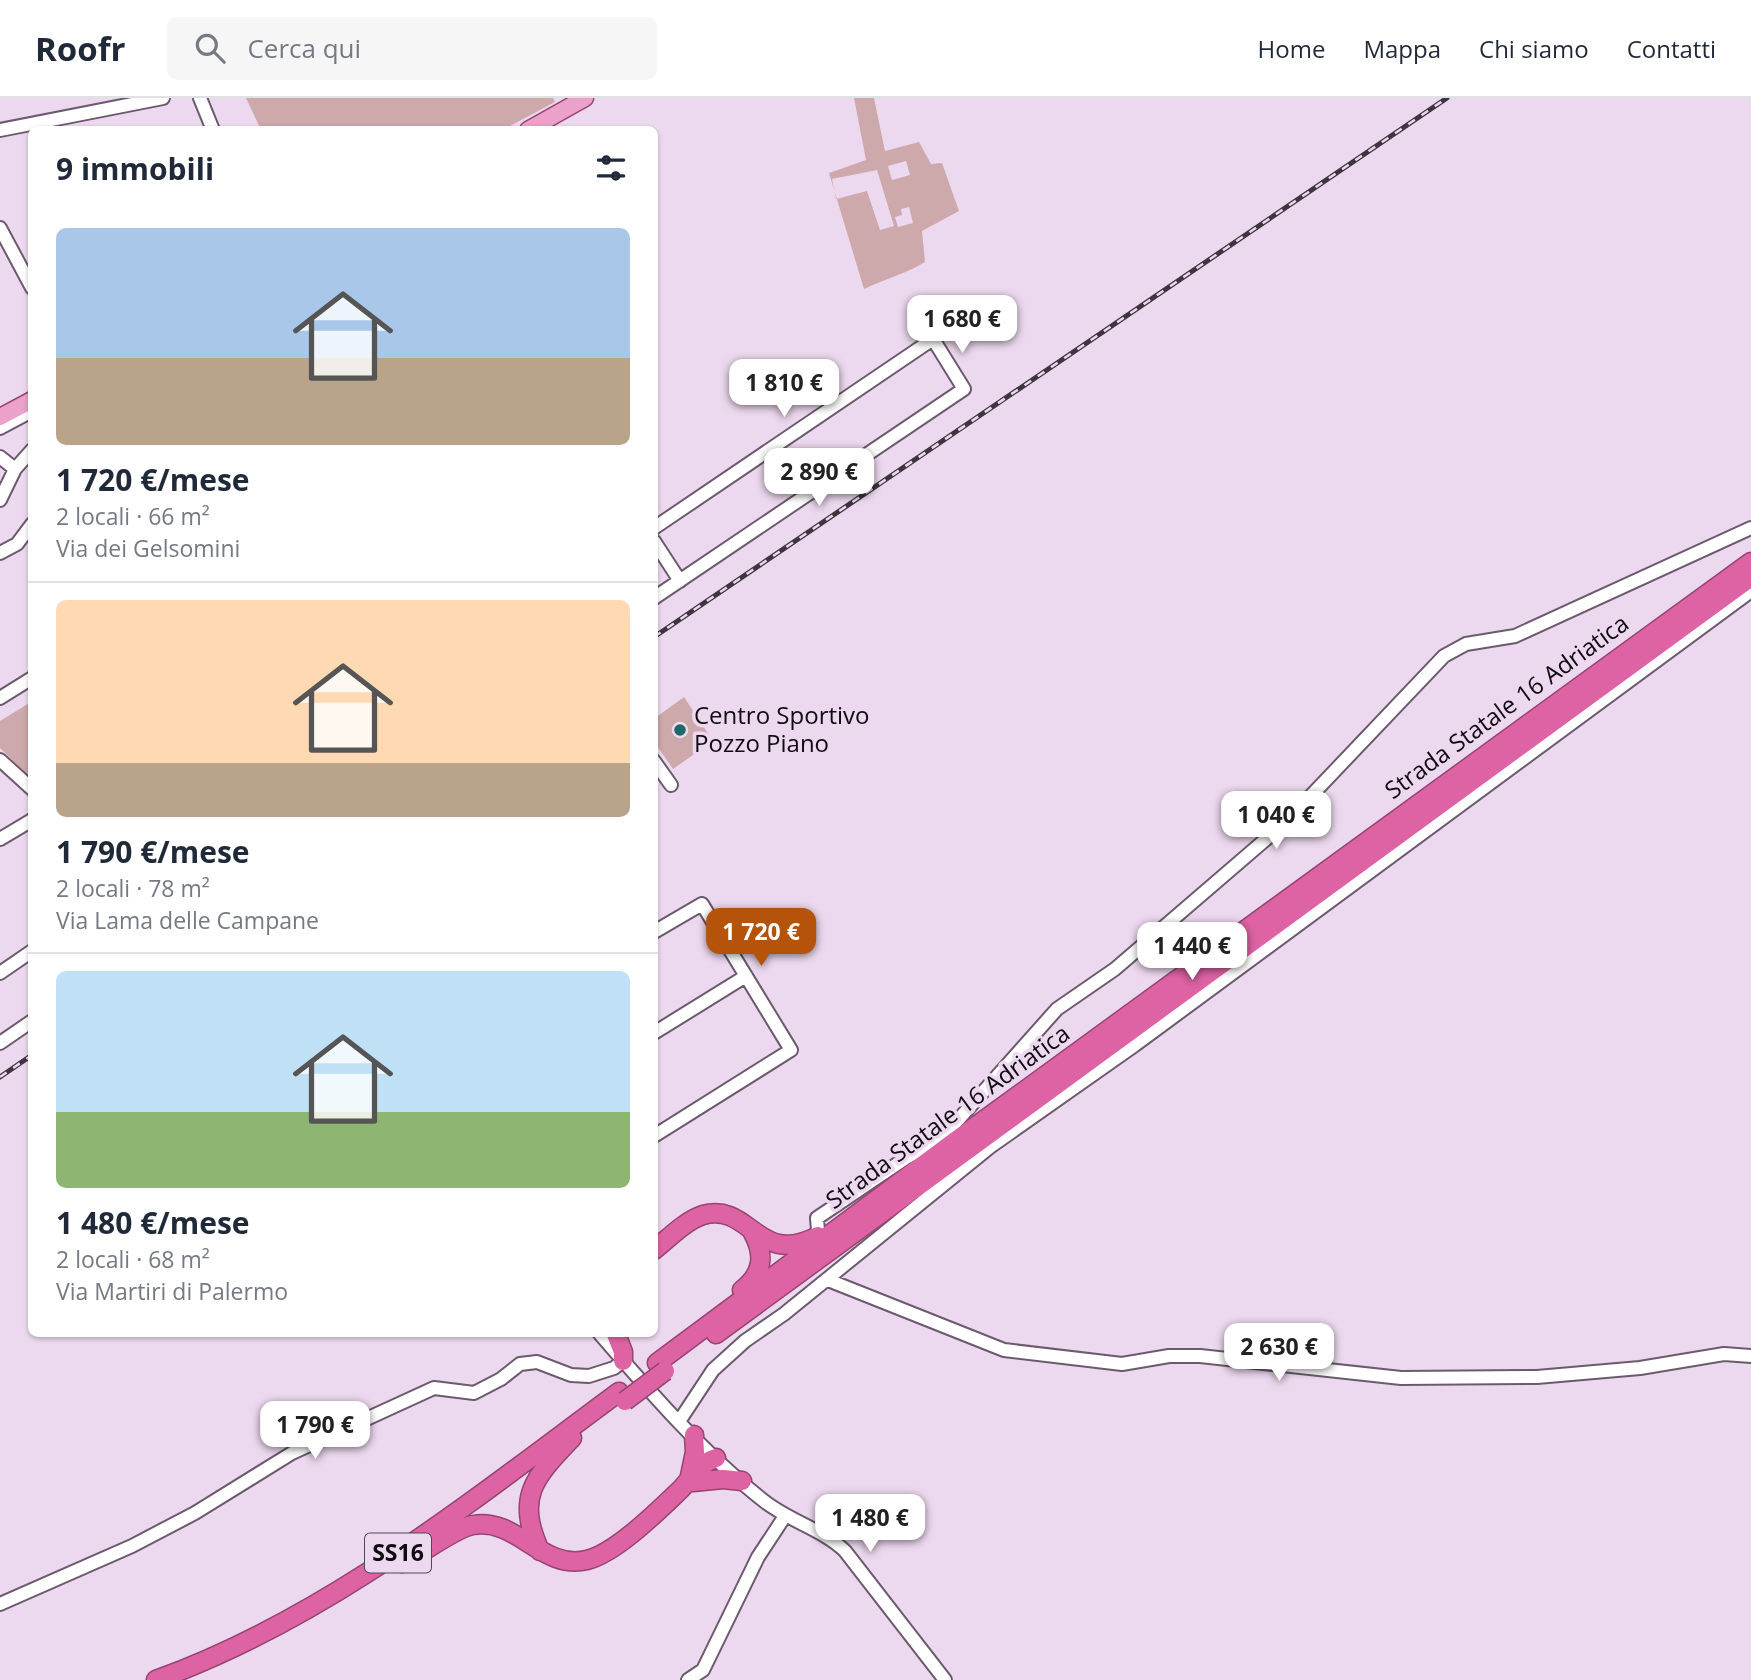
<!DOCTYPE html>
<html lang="it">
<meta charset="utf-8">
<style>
body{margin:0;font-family:"Open Sans",sans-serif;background:#f6f6f7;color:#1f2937;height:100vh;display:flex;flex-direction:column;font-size:26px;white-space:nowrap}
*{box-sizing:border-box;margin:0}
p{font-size:23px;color:#747a83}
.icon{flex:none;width:38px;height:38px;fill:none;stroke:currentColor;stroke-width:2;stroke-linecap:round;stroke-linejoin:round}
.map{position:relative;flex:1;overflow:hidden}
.side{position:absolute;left:28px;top:28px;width:630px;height:1211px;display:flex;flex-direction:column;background:#fff;border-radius:10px;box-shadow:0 2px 5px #0004}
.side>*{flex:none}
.price{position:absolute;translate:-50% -60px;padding:0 16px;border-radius:14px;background:#fff;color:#222;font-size:23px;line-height:46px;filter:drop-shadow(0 2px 4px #0008)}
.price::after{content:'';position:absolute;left:50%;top:42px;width:21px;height:16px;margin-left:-10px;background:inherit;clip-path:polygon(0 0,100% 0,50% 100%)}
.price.on{background:#b45309;color:#fff}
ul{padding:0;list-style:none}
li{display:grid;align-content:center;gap:14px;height:371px;padding:0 28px}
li+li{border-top:2px solid #e0e1e3}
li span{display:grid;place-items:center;height:217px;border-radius:10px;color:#555}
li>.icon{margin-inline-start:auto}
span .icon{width:126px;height:126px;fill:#fffc;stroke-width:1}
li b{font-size:30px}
h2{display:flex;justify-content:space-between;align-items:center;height:84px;padding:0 28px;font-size:30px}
header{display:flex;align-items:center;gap:42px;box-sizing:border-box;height:98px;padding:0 35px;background:#fff;border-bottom:2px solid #e0e1e3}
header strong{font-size:33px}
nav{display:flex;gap:38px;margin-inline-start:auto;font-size:24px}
.search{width:490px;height:63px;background:#f6f6f7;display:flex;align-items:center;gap:18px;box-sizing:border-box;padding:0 24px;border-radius:10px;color:#747a83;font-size:26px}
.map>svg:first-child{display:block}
.green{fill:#cea9ab;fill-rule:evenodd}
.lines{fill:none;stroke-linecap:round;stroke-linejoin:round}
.minor-casing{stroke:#6b5a6c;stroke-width:16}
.major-casing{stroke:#964471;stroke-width:19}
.highway-casing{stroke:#964471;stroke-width:21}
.minor{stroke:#fff;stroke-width:12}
.major{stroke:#eba1c9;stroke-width:16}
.highway{stroke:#de63a5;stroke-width:18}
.rail-casing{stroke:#3e353f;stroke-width:5}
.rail{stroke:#edd9ef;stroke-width:2.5;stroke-dasharray:8;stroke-linecap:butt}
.highway-bridge-casing{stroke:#964471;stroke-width:21;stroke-linecap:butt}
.highway-bridge{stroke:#de63a5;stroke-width:18}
.poi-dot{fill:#1d6968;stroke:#edd9ef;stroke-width:2.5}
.labels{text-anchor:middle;stroke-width:7;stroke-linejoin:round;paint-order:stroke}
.shield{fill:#edd9ef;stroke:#524854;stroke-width:2}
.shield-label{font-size:23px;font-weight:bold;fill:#100a11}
.street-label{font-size:24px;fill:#100a11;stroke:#edd9ef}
.poi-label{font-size:24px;fill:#100a11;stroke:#edd9ef;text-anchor:start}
</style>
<header>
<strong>Roofr</strong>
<div class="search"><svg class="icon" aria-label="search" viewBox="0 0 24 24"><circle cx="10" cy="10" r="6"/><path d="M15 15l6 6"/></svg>Cerca qui</div>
<nav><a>Home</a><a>Mappa</a><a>Chi siamo</a><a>Contatti</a></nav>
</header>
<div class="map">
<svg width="1751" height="1582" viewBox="0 0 1751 1582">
<rect width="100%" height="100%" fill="#edd9ef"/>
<path class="green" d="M 246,0 L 553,0 L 555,4 L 504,31 L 261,32 Z
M 854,0 L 874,0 L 885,53 L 919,44 L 931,66 L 942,65 L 959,113 L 922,133 L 925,164 C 905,176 885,181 864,191 L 829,75 L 866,62 ZM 906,63 L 910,77 L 892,82 L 888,68 ZM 877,72 L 894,128 L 880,132 L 867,93 L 836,101 L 832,81 ZM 909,109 L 913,125 L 898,129 L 895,119 L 902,117 L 901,111 Z
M 684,599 L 713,643 L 673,671 L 655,645 L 655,620 Z
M 31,604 L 31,680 L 0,650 L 0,623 Z"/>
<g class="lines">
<defs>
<path id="minor" d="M 200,0 L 213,32
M 0,32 L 163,0
M 0,130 L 32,190
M 0,330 L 32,313
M 0,359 L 15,371
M 0,402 L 15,371 L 32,352
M 654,430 L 933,241 L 964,291 L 654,500
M 654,443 L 680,483
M 0,455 L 17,446 L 32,426
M 0,600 L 32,580
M 0,662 L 32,691
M 654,663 L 671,687
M 0,741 L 32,722
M 654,834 L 702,806 L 791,952 L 654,1038
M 0,875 L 32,853
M 654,935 L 746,878
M 0,945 L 32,923
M 818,1133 L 817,1120 L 906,1060 L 942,1040 L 1057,911 L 1115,871 L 1286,724 L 1444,558 L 1466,546 L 1515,538 L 1751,430
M 828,1182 L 1004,1252 L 1122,1266 L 1169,1258 L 1200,1258 L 1401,1280 L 1537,1279 L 1640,1270 L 1724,1256 L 1751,1258
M 600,1236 C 650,1294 703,1355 764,1403 C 789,1423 822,1431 845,1453 L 945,1582
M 680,1322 L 713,1272 L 745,1243 L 784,1216 L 990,1049 L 1135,947 L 1751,493
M 0,1506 L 132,1448 L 195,1415 L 292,1355 L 434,1290 L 474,1295 L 501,1281 L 520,1266 L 537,1264 L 571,1277 L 589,1278 L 614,1270 L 623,1263
M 688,1582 L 703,1572 L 758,1459 L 785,1418"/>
<path id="major" d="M 528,32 L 585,0
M 0,319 L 32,302"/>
<path id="highway" d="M 654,1152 C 669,1140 685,1123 703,1117 C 751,1104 757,1170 818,1138
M 742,1192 C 763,1176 765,1157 753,1135
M 616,1236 L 623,1254 L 623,1263
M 716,1236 L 1751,479
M 657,1265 L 954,1044 L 1751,464
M 690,1378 L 695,1354 L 694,1337
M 693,1384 L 723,1381 L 742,1383
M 540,1453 C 515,1398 535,1379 572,1340
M 402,1465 C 422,1456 455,1430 473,1427 C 517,1419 542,1473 587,1462 C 616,1455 659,1412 681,1391 C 693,1378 698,1366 716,1360
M 156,1582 C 328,1520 474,1401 619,1294"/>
</defs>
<use href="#minor" class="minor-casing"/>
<use href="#major" class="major-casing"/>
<use href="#highway" class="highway-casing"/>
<use href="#minor" class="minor"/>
<use href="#major" class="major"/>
<use href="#highway" class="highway"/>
<defs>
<path id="rail" d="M 654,539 L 1447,0
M 0,979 L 32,957"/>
</defs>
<use href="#rail" class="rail-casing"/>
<use href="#rail" class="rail"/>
<defs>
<path id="highway-bridge" d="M 625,1303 L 665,1273"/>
</defs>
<use href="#highway-bridge" class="highway-bridge-casing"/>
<use href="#highway-bridge" class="highway-bridge"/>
</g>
<circle class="poi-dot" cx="680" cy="632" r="7"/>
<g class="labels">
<rect class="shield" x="365" y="1435.5" width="66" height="39" rx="5"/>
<g class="shield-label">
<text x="398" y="1463">SS16</text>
</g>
<g class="street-label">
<text transform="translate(1507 609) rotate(-36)" y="8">Strada Statale 16 Adriatica</text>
<text transform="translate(948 1019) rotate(-36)" y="8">Strada Statale 16 Adriatica</text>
</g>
<g class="poi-label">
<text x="694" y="626">Centro Sportivo<tspan x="694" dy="28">Pozzo Piano</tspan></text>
</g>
</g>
</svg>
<b class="price" style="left:962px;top:257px">1 680 €</b>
<b class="price" style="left:784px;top:321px">1 810 €</b>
<b class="price" style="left:819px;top:410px">2 890 €</b>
<b class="price" style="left:1276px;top:753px">1 040 €</b>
<b class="price on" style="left:761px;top:870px">1 720 €</b>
<b class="price" style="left:1192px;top:884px">1 440 €</b>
<b class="price" style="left:1279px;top:1285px">2 630 €</b>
<b class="price" style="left:315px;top:1363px">1 790 €</b>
<b class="price" style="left:870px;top:1456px">1 480 €</b>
<section class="side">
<h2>9 immobili<svg class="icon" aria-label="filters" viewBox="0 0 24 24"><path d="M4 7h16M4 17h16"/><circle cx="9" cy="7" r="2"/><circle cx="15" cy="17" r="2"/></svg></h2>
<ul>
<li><span style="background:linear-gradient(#a9c7e8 60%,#b9a48a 0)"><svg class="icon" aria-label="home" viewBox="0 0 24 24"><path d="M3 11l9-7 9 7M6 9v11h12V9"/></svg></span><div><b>1 720 €/mese</b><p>2 locali · 66 m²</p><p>Via dei Gelsomini</p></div></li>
<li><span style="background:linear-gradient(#ffd9b3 75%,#b9a48a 0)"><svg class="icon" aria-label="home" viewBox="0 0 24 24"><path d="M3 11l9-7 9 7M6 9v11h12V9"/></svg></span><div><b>1 790 €/mese</b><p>2 locali · 78 m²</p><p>Via Lama delle Campane</p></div></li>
<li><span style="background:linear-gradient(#bfe0f5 65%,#8fb573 0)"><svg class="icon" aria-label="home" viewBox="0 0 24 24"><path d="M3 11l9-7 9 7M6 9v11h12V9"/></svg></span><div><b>1 480 €/mese</b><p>2 locali · 68 m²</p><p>Via Martiri di Palermo</p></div></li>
</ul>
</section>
</div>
